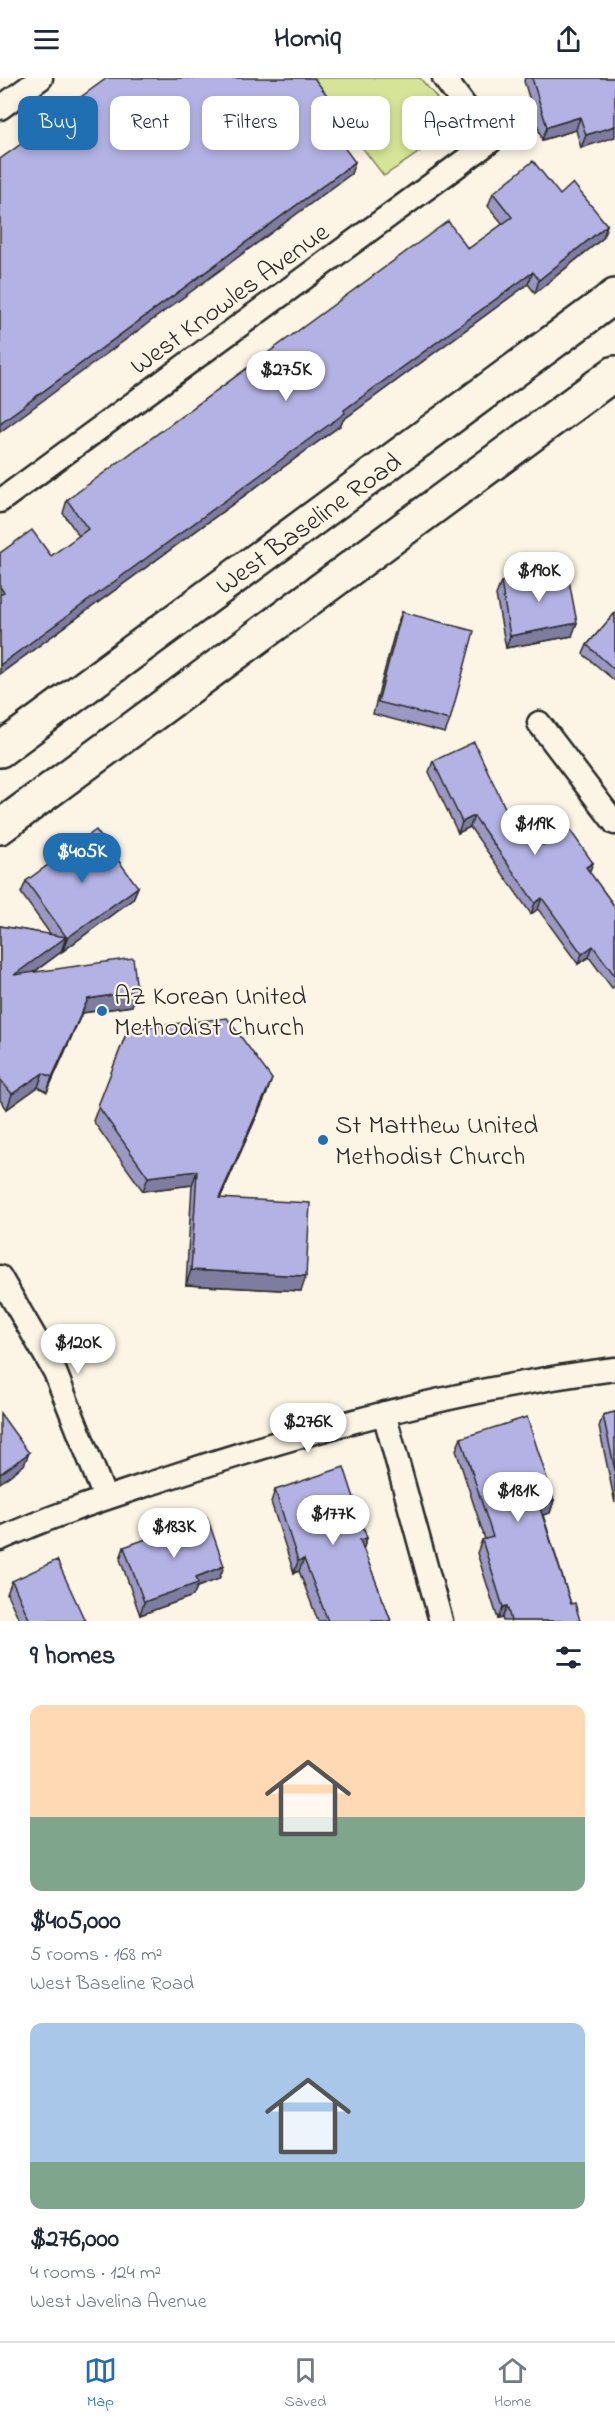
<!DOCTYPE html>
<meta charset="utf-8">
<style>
body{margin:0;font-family:"Indie Flower",sans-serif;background:#f2f2f3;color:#1f2937;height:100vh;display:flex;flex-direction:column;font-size:22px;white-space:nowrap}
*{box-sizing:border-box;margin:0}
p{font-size:20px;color:#747a83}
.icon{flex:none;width:33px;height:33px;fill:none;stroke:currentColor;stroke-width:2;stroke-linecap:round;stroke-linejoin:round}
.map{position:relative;height:1543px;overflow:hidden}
.side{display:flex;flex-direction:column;background:#fff;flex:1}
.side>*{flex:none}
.guide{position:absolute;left:18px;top:18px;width:579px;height:54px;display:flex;gap:12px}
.price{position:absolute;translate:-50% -51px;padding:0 14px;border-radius:21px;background:#fff;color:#222;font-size:20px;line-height:39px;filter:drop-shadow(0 2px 3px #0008)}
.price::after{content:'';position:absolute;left:50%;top:36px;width:18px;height:14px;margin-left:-9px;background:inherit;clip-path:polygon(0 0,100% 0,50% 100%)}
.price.on{background:#1f6fb2;color:#fff}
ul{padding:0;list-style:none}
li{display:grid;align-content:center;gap:12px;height:318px;padding:0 30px}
li span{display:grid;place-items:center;height:186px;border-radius:12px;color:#555}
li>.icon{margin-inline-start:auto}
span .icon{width:108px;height:108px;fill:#fffc;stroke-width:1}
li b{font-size:26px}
h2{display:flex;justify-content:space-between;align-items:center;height:72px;padding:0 30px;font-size:26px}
.tag{padding:0 21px;border-radius:12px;background:#fff;box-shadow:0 3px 9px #0003;font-size:21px;line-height:54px}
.tag.on{background:#1f6fb2;color:#fff}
header{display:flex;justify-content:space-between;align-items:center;height:78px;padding:0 30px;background:#fff;font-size:27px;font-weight:700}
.tabs{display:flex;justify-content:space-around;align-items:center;height:84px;border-top:2px solid #e0e1e3;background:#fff;font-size:16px;color:#747a83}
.tabs a{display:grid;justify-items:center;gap:3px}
.tabs .on{color:#1f6fb2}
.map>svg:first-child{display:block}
.green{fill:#d6e497;stroke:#808861;stroke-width:1.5}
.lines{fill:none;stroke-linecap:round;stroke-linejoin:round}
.minor-casing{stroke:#2b2b2b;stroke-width:27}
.primary-casing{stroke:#2b2b2b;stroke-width:38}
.minor{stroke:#fcf5e5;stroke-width:22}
.primary{stroke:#fcf5e5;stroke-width:33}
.wall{fill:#9b99c4;stroke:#2b2b2b;stroke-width:1.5}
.shaded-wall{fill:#7e7da0;stroke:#2b2b2b;stroke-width:1.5}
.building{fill:#b4b2e4;stroke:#2b2b2b;stroke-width:1.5}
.poi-dot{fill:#1f6fb2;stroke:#fcf5e5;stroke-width:2}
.labels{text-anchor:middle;stroke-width:4.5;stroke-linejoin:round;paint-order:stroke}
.street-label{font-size:27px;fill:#2b2b2b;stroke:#fcf5e5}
.poi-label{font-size:27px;fill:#2b2b2b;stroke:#fcf5e5;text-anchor:start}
</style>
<header><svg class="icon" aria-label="menu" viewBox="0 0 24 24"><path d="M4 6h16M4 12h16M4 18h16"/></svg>Homiq<svg class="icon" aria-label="share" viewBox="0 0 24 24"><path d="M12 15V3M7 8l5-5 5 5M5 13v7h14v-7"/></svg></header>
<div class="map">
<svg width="615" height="1543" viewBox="0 0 615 1543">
<rect width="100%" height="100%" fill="#fcf5e5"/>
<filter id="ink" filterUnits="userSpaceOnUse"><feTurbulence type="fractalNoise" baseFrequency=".0167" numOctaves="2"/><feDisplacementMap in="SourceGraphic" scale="12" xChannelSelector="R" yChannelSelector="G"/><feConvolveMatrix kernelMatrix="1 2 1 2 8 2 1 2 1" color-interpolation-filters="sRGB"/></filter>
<g filter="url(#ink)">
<path class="green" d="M 309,0 L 420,0 C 427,9 442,23 444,34 C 451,60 403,84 384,98 Z"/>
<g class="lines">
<defs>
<path id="minor" d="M 0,30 L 41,0
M 0,423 L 491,63 L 444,0
M 539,645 L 615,745
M 0,1199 L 55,1294 L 105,1420
M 384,1335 L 441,1543
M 0,1461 C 55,1436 113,1418 170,1399 C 315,1350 463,1310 615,1291"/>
<path id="primary" d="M 0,672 L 615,218
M 0,749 L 615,295"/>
</defs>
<use href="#minor" class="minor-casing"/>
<use href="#primary" class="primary-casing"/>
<use href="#minor" class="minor"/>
<use href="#primary" class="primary"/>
</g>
<path class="wall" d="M 525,0 L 615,0 L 581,70 L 576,52 L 542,62 L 524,3 Z
M 493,115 L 560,117 L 607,147 L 603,160 L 535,215 L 528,206 L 343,342 L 341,347 L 0,596 L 0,475 L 51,478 L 79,458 L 63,435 L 67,422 L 468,171 L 503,146 L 488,128 Z
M 501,504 L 572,558 L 506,570 L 496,517 Z
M 402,534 L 450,642 L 445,655 L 373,636 L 397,546 Z
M 615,535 L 615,603 L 583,576 L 587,567 Z
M 433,683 L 516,753 L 543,767 L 593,785 L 589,794 L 615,829 L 615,908 L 612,910 L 589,879 L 578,886 L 538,831 L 531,836 L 470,749 L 458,755 L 429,694 Z
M 26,803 L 138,809 L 133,821 L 63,873 L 62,871 L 61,874 L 33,895 L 132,928 L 82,935 L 47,1014 L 38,1009 L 7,1031 L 0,1022 L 0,848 L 51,857 L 21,815 Z
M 128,951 L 267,1015 L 220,1120 L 306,1198 L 301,1213 L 186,1207 L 192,1107 L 143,1113 L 93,1043 Z
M 615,1334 L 615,1425 L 599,1349 L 603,1337 Z
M 461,1360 L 554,1422 L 550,1435 L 543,1437 L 571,1526 L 580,1543 L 503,1543 L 502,1540 L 498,1541 L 477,1475 L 482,1462 L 485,1461 L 456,1372 Z
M 275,1412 L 367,1460 L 363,1471 L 391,1543 L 318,1543 L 299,1493 L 294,1495 L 271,1424 Z
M 124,1469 L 224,1488 L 219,1501 L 197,1509 L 193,1518 L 140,1537 L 120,1481 Z
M 12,1503 L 85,1543 L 20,1543 L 7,1516 Z"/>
<path class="shaded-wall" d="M 580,39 L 576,52 L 542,62 L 547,49 Z
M 346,42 L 341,55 L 327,65 L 332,53 Z
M 615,48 L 615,59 L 581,70 L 586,57 Z
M 355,84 L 351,96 L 0,354 L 0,345 Z
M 607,147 L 603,160 L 535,215 L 539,202 Z
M 533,194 L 528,206 L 343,342 L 341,347 L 0,596 L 0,587 L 344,332 Z
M 577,545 L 572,558 L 506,570 L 510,558 Z
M 474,738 L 470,749 L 458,755 L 462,744 Z
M 593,785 L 589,795 L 586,789 Z
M 138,809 L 133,821 L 63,873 L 67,860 Z
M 542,820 L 538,831 L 531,836 L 535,825 Z
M 66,859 L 61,874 L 9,912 L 14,897 Z
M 593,868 L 589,879 L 578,886 L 582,876 Z
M 137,913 L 132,928 L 82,935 L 47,1014 L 52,999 L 88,921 Z
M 43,995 L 38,1009 L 7,1031 L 12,1016 Z
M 272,1001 L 267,1015 L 214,1134 L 219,1120 Z
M 197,1093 L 192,1107 L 143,1113 L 148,1099 Z
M 191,1192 L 306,1198 L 301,1213 L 186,1207 Z
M 29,1375 L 24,1387 L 0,1405 L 0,1396 Z
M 554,1422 L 550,1435 L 535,1439 L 539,1427 Z
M 367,1460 L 363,1472 L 360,1462 Z
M 304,1481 L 299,1493 L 294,1495 L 298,1483 Z
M 224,1488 L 219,1501 L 197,1509 L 193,1518 L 140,1537 L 144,1524 L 196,1499 Z
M 507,1528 L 502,1540 L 498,1541 L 503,1529 Z"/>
<path class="building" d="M 107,0 L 314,0 L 346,42 L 332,53 L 355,84 L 0,345 L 0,81 L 72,30 L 70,27 Z
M 532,0 L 615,0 L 615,48 L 586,57 L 580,39 L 547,49 Z
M 533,83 L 560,117 L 573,105 L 607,147 L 539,202 L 533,194 L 344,332 L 345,335 L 0,587 L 0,517 L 4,514 L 0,509 L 0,475 L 32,452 L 51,478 L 88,451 L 67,422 L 448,143 L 468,171 L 512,139 L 493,115 Z
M 567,492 L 577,545 L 510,558 L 501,504 Z
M 402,534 L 474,553 L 450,642 L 378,624 Z
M 615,535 L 615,592 L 587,567 Z
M 474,664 L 516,753 L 527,745 L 543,767 L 568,749 L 593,785 L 586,789 L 615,829 L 615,898 L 593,868 L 582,876 L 542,820 L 535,825 L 474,738 L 462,744 L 433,683 Z
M 96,752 L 138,809 L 67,860 L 26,803 Z
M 0,848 L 66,859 L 14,897 L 133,880 L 137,913 L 88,921 L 52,999 L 43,995 L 12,1016 L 0,1001 Z
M 227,940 L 272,1001 L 219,1120 L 310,1125 L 306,1198 L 191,1192 L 197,1093 L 148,1099 L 98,1028 L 128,951 Z
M 615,1334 L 615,1392 L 603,1337 Z
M 0,1335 L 29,1375 L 0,1396 Z
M 527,1339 L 554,1422 L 539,1427 L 571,1526 L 575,1525 L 580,1543 L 511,1543 L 507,1528 L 503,1529 L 482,1462 L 493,1459 L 461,1360 Z
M 344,1389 L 367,1460 L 360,1462 L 391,1543 L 328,1543 L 304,1481 L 298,1483 L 275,1412 Z
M 207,1439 L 224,1488 L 196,1499 L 198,1505 L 144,1524 L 124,1469 Z
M 57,1482 L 85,1543 L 30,1543 L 12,1503 Z"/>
</g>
<g class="poi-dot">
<circle cx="102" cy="933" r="6"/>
<circle cx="323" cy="1062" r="6"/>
</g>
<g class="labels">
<g class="street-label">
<text transform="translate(229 220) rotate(-36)" y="9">West Knowles Avenue</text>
<text transform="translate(308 445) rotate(-36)" y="9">West Baseline Road</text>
</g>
<g class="poi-label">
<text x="114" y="926">AZ Korean United<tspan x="114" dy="31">Methodist Church</tspan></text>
<text x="335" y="1055">St Matthew United<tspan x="335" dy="31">Methodist Church</tspan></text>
</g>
</g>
</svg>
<b class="price" style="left:286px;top:324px">$275K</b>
<b class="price" style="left:539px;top:525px">$190K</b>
<b class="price" style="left:535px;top:778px">$119K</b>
<b class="price on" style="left:82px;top:806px">$405K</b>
<b class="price" style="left:78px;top:1297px">$120K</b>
<b class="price" style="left:308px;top:1376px">$276K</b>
<b class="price" style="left:518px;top:1445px">$181K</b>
<b class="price" style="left:333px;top:1468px">$177K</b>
<b class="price" style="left:174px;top:1481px">$183K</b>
<div class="guide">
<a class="tag on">Buy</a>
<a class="tag">Rent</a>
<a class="tag">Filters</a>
<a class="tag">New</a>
<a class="tag">Apartment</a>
</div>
</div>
<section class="side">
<h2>9 homes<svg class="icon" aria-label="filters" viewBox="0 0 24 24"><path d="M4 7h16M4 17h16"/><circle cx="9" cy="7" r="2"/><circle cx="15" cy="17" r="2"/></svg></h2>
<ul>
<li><span style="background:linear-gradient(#ffd9b3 60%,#7fa58c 0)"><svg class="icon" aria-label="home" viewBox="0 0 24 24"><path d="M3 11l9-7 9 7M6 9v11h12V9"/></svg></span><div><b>$405,000</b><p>5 rooms · 168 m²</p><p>West Baseline Road</p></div></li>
<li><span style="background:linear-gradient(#a9c7e8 75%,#7fa58c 0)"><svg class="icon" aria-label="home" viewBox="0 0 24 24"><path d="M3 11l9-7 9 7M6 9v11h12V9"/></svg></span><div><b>$276,000</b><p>4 rooms · 124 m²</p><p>West Javelina Avenue</p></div></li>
</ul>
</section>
<nav class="tabs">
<a class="on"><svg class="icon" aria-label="map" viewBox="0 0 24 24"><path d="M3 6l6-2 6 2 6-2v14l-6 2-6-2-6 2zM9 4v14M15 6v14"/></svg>Map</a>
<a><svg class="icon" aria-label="saved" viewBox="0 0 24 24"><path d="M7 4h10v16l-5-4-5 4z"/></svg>Saved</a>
<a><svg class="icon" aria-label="home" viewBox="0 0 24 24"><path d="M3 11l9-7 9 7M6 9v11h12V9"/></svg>Home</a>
</nav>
